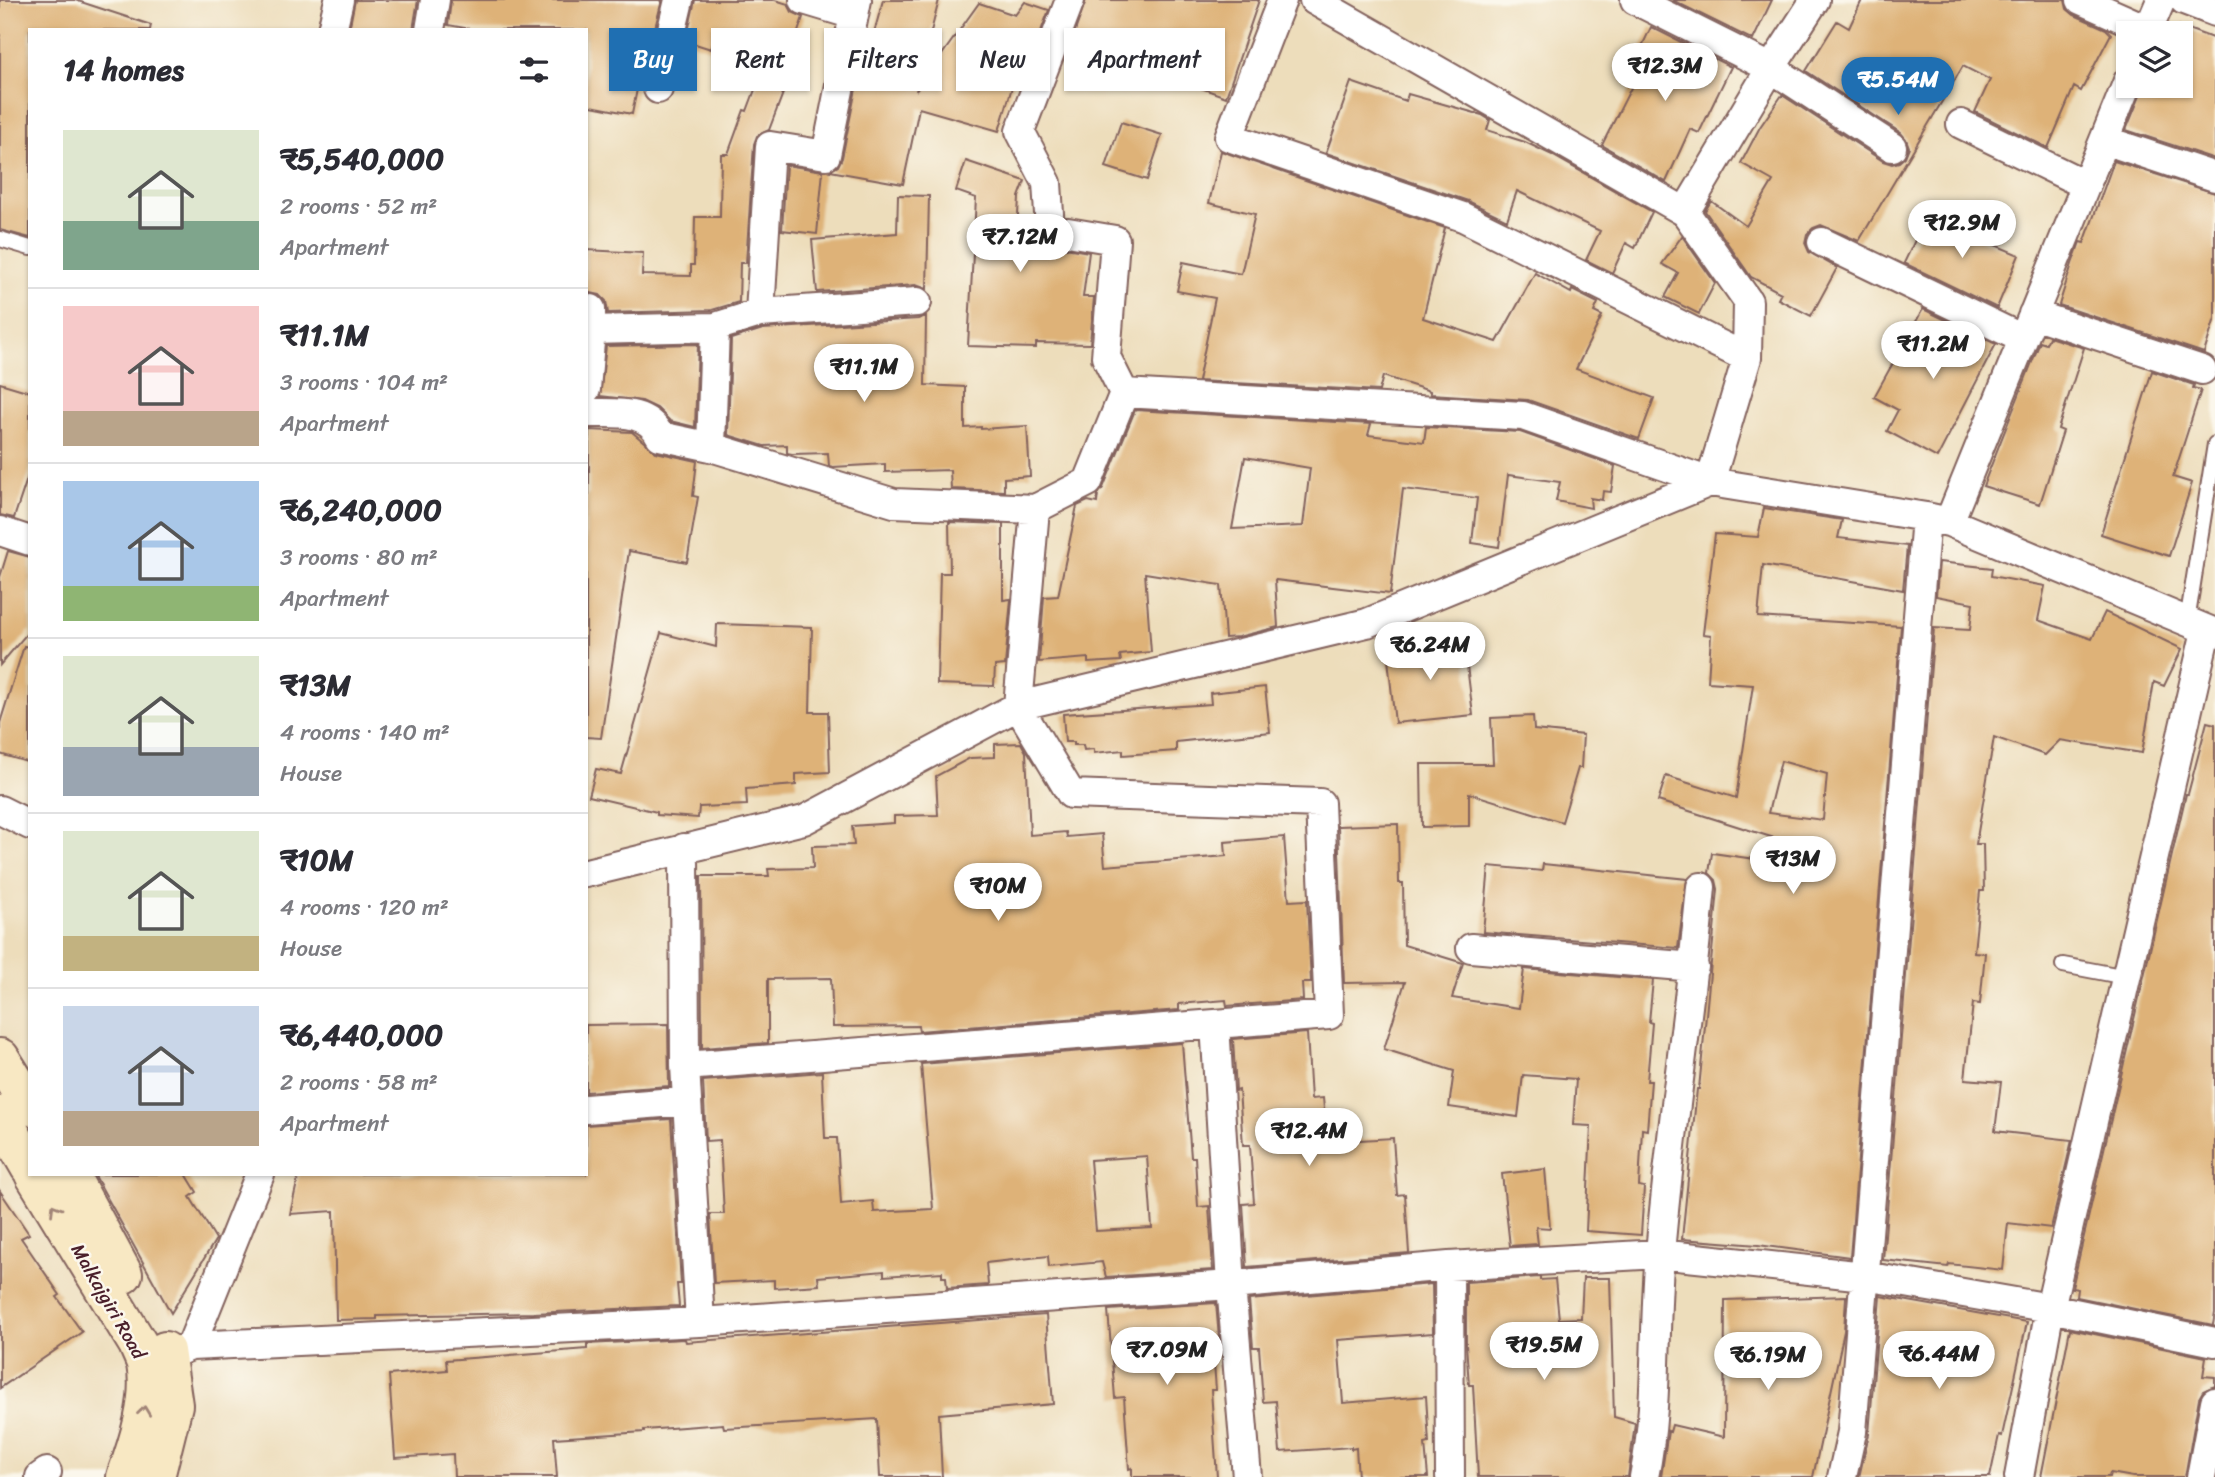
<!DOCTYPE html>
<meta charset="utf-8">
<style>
body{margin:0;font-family:Sriracha,sans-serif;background:#f7f7f7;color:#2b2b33;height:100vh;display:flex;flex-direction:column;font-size:26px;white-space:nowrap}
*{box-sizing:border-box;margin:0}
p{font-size:23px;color:#7c7c81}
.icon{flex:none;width:38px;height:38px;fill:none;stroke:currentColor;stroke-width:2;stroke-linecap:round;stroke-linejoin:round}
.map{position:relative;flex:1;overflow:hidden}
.side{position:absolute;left:28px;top:28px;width:560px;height:1148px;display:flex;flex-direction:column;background:#fff;border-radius:0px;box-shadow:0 2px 5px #0004}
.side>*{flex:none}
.guide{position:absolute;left:609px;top:28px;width:665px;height:63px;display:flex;gap:14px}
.controls{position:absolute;left:2116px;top:21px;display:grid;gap:14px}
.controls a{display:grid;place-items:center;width:77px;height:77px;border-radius:0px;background:#fff;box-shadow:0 2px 5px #0004;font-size:35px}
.price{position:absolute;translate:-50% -60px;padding:0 16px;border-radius:24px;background:#fff;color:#222;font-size:23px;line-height:46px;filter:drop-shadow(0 2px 4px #0008)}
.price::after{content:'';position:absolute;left:50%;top:42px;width:21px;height:16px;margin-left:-10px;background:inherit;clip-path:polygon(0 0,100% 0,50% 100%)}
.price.on{background:#1f6fb2;color:#fff}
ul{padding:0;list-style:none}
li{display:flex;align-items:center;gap:21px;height:175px;padding:0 35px}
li+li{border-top:2px solid #e1e1e2}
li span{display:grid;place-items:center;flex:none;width:196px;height:140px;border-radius:0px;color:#555}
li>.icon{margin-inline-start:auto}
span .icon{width:84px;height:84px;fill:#fffc;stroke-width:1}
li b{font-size:30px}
h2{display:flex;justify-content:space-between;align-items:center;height:84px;padding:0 35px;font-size:30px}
.tag{padding:0 24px;border-radius:0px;background:#fff;box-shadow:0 2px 5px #0004;font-size:24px;line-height:63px}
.tag.on{background:#1f6fb2;color:#fff}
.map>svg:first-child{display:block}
.building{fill:#deb278;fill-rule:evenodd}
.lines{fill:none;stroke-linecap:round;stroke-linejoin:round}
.service-casing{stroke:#83625d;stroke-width:18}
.minor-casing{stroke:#83625d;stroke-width:32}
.secondary-casing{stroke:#83625d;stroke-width:42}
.service{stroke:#fff;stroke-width:14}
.minor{stroke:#fff;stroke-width:28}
.secondary{stroke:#f8e8c3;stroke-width:38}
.oneway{stroke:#a18477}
.labels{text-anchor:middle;stroke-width:5;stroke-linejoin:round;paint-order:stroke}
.street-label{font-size:19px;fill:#4a1f2b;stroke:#fbf7ec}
</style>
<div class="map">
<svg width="2215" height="1477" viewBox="0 0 2215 1477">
<rect width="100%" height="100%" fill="#fbf7ec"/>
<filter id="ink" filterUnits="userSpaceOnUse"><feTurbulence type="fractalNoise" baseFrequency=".0143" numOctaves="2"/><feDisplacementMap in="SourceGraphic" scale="14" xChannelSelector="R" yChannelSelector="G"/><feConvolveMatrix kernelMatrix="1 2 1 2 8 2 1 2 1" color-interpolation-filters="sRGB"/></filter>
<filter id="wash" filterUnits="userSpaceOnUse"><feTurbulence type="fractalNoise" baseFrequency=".00686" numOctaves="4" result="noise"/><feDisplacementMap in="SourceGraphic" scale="28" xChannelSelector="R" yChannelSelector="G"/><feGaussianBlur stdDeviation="1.57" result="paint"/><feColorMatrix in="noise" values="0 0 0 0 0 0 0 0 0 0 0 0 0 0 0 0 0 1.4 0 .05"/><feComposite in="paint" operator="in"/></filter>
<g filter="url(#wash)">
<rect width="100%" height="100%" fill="#edddbb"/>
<g id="blocks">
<path class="building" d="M 0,0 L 75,0 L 151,25 L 150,30 L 30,30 L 30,238 L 0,230 Z
M 355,0 L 418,0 L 413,30 L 349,30 Z
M 451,0 L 662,0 L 654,32 L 649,30 L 632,114 L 586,105 L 586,30 L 476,30 L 448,25 Z
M 695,0 L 775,0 L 788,4 L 792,12 L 803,17 L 787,65 L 713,44 L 711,49 L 686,41 Z
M 883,0 L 939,0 L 916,91 L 979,3 L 1015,15 L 1025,2 L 1049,10 L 1036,44 L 1026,40 L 999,131 L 919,108 L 903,184 L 830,171 L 838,166 L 842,158 L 858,79 L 861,80 Z
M 1086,0 L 1259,0 L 1226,97 L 1112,56 L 1109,67 L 1067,54 Z
M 1672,0 L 1772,0 L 1753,40 Z
M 1862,0 L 2065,0 L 2067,9 L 2074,15 L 2106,29 L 2111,34 L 2081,91 L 2074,87 L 2048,148 L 1975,112 L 1990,80 L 1963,66 L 1859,241 L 1821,225 L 1813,228 L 1807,234 L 1805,243 L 1809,252 L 1837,268 L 1811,316 L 1778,299 L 1781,293 L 1751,277 L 1705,211 L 1711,201 L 1746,226 L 1773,181 L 1741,163 L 1760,127 L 1782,95 L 1883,161 L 1892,164 L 1899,162 L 1905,157 L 1909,147 L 1906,139 L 1901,133 L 1806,71 L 1837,21 L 1849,28 Z
M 2180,26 L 2215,39 L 2215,159 L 2126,130 L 2144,86 L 2180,86 Z
M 1651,27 L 1731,67 L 1699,133 L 1690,129 L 1666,182 L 1602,145 L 1643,64 L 1635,61 Z
M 765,63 L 791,72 L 769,130 L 757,136 L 754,144 L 746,263 L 740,263 L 739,302 L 712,310 L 608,313 L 606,301 L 600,295 L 586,292 L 586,250 L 643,253 L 642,275 L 691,276 L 691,265 L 694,265 L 695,217 L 720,217 L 721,154 L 728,154 L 744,110 L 747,111 Z
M 1351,82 L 1406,101 L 1408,94 L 1482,115 L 1490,120 L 1487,130 L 1525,142 L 1550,154 L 1652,212 L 1635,248 L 1626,243 L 1612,273 L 1586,260 L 1600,231 L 1517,191 L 1507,220 L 1468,201 L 1326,153 Z
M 1121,122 L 1162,135 L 1147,180 L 1106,167 Z
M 1221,151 L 1445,228 L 1423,318 L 1497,342 L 1535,273 L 1571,293 L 1572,290 L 1598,303 L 1594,312 L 1602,316 L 1576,369 L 1654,398 L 1639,439 L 1528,400 L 1430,394 L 1430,391 L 1383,376 L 1379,391 L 1198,381 L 1215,298 L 1177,291 L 1183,262 L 1241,274 L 1255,214 L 1209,203 Z
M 966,161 L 1025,181 L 1019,197 L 1017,233 L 1035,235 L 1040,242 L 1047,245 L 1089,252 L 1083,297 L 1094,297 L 1090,344 L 1036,343 L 1036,348 L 968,346 L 976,198 L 956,191 Z
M 2114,161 L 2215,193 L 2215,318 L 2204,353 L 2059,305 L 2072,264 L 2080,242 L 2084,243 Z
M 786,165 L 823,171 L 817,234 L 782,230 Z
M 898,195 L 929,196 L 927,289 L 916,285 L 817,292 L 812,240 L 897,233 Z
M 1929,211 L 1966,228 L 1964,232 L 2019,255 L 1997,308 L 1904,263 Z
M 1682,236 L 1715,283 L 1699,314 L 1665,297 L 1678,273 L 1662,264 Z
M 1923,309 L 1996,344 L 1937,458 L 1887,431 L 1898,410 L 1874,397 Z
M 926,316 L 925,385 L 965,387 L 965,428 L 981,427 L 981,429 L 1027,426 L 1030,476 L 1004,478 L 1004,491 L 951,489 L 950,470 L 885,472 L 885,464 L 833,467 L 829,466 L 828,453 L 792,454 L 787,453 L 787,445 L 764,446 L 728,435 L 731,339 L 763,329 L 918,319 Z
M 2049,337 L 2084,348 L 2058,429 L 2063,431 L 2040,504 L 1983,486 L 2040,342 L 2046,344 Z
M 698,344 L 695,427 L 670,421 L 657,408 L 642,401 L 600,396 L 606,346 Z
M 2152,371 L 2194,385 L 2193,388 L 2201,390 L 2173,477 L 2192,483 L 2169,556 L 2101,534 Z
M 0,383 L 30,392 L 30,470 L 14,518 L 0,515 Z
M 1135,410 L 1371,424 L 1368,435 L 1424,442 L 1426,427 L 1520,432 L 1615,466 L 1611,492 L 1603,491 L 1602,500 L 1590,498 L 1591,508 L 1556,501 L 1560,482 L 1508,475 L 1499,547 L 1472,543 L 1477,498 L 1403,489 L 1390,594 L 1275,580 L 1278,627 L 1238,637 L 1225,638 L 1221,585 L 1145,573 L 1151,652 L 1120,655 L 1121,661 L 1088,663 L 1088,658 L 1039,662 L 1044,597 L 1058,596 L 1077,506 L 1088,501 L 1097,503 L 1098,494 L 1103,488 ZM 1245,457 L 1310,468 L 1303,526 L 1232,529 Z
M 589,430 L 632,432 L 656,452 L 697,461 L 693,496 L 698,497 L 687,562 L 629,551 L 601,738 L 586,737 L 586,511 L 587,495 L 589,495 Z
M 1764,508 L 1842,520 L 1838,538 L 1907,546 L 1903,590 L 1763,565 L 1758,617 L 1901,626 L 1850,1257 L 1758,1245 L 1682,1239 L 1697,1089 L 1699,1089 L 1718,889 L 1716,880 L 1709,873 L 1712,853 L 1789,864 L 1793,844 L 1658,801 L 1666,776 L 1736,798 L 1753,685 L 1708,682 L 1711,635 L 1703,634 L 1715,534 L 1758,537 ZM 1781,761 L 1827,774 L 1823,820 L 1768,813 Z
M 949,522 L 1003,524 L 1003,600 L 1011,599 L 1005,665 L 995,666 L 994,686 L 937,684 L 940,573 L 950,573 Z
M 8,551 L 30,557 L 30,630 L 0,665 L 0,577 Z
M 1939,562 L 1992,568 L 1991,576 L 2045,586 L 2038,620 L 2092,639 L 2105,612 L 2182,649 L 2164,686 L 2154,682 L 2142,753 L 2060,740 L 2045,755 L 1994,737 L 1976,844 L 1983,844 L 1984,891 L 1980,891 L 1974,952 L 1985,953 L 1980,1004 L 1973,1003 L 1965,1079 L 2001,1082 L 1995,1131 L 2072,1140 L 2051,1228 L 2008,1223 L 2003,1270 L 1949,1264 L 1948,1267 L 1883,1260 L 1934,628 L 1970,630 L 1973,603 L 1936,596 Z
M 717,624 L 812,627 L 810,712 L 828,712 L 830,772 L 796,774 L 796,785 L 746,789 L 747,805 L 699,807 L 698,818 L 657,815 L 657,812 L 589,796 L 596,769 L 621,774 L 661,633 L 716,647 Z
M 1464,641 L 1473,715 L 1395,723 L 1387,650 Z
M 24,646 L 30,647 L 30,763 L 0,754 L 0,723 Z
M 1265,687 L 1270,732 L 1176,742 L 1176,751 L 1123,755 L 1123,750 L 1094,753 L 1094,749 L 1084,750 L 1083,745 L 1074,745 L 1074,742 L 1065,742 L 1063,714 L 1211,704 L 1210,693 Z
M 1533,716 L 1534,730 L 1583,735 L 1581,768 L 1578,768 L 1562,822 L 1469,793 L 1469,826 L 1422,827 L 1421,764 L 1493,764 L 1491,718 Z
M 2207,722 L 2215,724 L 2215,1313 L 2213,1325 L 2077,1297 L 2078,1289 L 2072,1288 L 2186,794 L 2188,794 Z
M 1021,743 L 1026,752 L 1030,835 L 1066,832 L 1067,837 L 1102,834 L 1105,866 L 1226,856 L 1225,842 L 1284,837 L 1289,901 L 1307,900 L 1311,983 L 1302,983 L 1303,1000 L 1227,1006 L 1226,1000 L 1179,1004 L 1179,1010 L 919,1031 L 918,1026 L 833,1027 L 831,978 L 768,979 L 768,1043 L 702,1048 L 701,876 L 769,876 L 768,869 L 813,868 L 812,846 L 854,845 L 852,826 L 894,823 L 894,816 L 938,815 L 936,776 L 970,758 L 995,757 L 995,744 Z
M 1398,824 L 1399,883 L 1403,883 L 1404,945 L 1463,963 L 1452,998 L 1519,1008 L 1524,969 L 1653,980 L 1649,1022 L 1652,1023 L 1647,1081 L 1651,1081 L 1647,1130 L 1642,1129 L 1639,1186 L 1644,1187 L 1641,1235 L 1586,1231 L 1591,1126 L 1573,1125 L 1576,1079 L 1523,1075 L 1518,1117 L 1449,1107 L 1454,1071 L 1384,1049 L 1405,982 L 1344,983 L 1338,826 Z
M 1543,864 L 1687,879 L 1678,948 L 1483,932 L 1489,866 L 1542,871 Z
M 668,1024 L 669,1086 L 586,1092 L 586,1025 Z
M 1307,1033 L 1311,1099 L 1323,1098 L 1327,1142 L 1393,1138 L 1397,1195 L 1405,1194 L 1409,1253 L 1247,1267 L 1243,1204 L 1254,1203 L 1250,1145 L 1243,1145 L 1239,1090 L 1236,1091 L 1233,1039 Z
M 1182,1043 L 1191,1157 L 1195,1157 L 1198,1207 L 1209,1206 L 1213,1270 L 1106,1277 L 1102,1262 L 1049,1267 L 1048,1256 L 986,1263 L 988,1285 L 947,1288 L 946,1277 L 942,1277 L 942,1272 L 884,1276 L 884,1271 L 818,1277 L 819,1285 L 774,1288 L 774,1280 L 714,1283 L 710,1214 L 724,1214 L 720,1140 L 706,1141 L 703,1081 L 822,1072 L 825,1138 L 837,1138 L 841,1204 L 873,1201 L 874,1212 L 933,1209 L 921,1064 ZM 1147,1156 L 1152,1228 L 1096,1231 L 1090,1160 Z
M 671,1119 L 681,1284 L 677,1284 L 679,1306 L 534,1313 L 377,1316 L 377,1319 L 336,1320 L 334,1211 L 290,1214 L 299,1174 L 586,1174 L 586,1125 Z
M 1545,1169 L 1550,1228 L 1536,1227 L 1538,1244 L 1510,1246 L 1502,1174 Z
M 94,1174 L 186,1174 L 197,1192 L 190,1197 L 216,1239 L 171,1313 Z
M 0,1191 L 29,1234 L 21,1238 L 60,1295 L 57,1297 L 82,1332 L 0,1388 Z
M 1540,1277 L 1540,1280 L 1555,1279 L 1559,1319 L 1581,1318 L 1583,1278 L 1610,1278 L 1614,1417 L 1635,1423 L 1628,1477 L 1478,1477 L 1473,1385 L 1469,1385 L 1466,1344 L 1466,1282 Z
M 1432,1284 L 1433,1333 L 1338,1340 L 1343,1403 L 1426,1396 L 1429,1443 L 1425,1444 L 1428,1477 L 1358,1477 L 1356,1448 L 1351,1449 L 1351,1447 L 1280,1452 L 1276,1401 L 1263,1402 L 1259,1347 L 1253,1347 L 1249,1300 Z
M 1846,1296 L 1844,1331 L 1813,1477 L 1661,1477 L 1668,1431 L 1670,1432 L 1672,1425 L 1724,1437 L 1725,1300 Z
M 1880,1296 L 2027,1322 L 2002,1436 L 1999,1435 L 1990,1477 L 1859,1477 L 1869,1434 Z
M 1216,1303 L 1220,1350 L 1213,1350 L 1216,1390 L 1211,1390 L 1217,1477 L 1132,1477 L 1132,1468 L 1129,1469 L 1124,1397 L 1115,1398 L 1108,1310 Z
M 1046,1315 L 1053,1404 L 939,1414 L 942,1477 L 880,1477 L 877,1419 L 724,1428 L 723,1424 L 644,1430 L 644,1432 L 554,1438 L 557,1477 L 454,1477 L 453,1454 L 395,1458 L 389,1375 L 447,1370 L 446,1360 L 587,1349 L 587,1344 L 685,1339 L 686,1342 Z
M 2070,1329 L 2206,1357 L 2203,1376 L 2215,1377 L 2215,1386 L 2203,1391 L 2199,1398 L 2185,1477 L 2133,1477 L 2110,1473 L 2109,1477 L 2041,1477 Z"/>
</g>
</g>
<g filter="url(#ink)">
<use href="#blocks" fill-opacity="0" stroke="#83625d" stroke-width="2"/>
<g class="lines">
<defs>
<path id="service" d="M 0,239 L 30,248
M 2187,622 L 2215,444
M 2063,965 L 2126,977"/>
<path id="minor" d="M 804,0 L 854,15
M 1282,0 L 1229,137 L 1463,217 L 1747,358
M 1635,0 L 1771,68 L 1892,147
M 2081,0 L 2149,30
M 2184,0 L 2215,12
M 332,30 L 339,0
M 430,30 L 435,0
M 2147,33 L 2161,0
M 658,89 L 679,0
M 1961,124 L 2086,185
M 2104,140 L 2215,177
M 1685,212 L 1771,68 L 1815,0
M 1822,242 L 2023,339
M 586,309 L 591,309 L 591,330 L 715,327 L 760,313 L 917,302
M 760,313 L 770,146 L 826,155 L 857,0
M 2033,314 L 2202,370
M 586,389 L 591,330
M 1124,393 L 1523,416 L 1710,482 L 1747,358 L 1748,301 L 1685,212 L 1314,0
M 586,413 C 614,414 646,408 660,436 L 711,447 L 894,503 L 1035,509
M 711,447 L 715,327
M 1949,522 L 2128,81
M 0,531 L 30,541
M 0,810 L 30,825
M 684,848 L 685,1066 L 700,1322
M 586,873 L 804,820 L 1018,706 L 1367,623 L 1710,482 L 1926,517 L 1949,522 L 2215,633
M 1471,948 L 1694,967
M 1215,1024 L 1231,1285 L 1247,1477
M 685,1066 L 1329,1015 L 1320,803 L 1071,794 L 1018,706 L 1035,509 L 1088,482 L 1124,393 L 1106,357 L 1115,240 L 1050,229 L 1047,183 L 1020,131 L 1070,0
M 586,1109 L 687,1101
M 1449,1266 L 1450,1477
M 191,1346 L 260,1174
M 149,1363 L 191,1346 L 700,1322 L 1231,1285 L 1449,1266 L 1659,1254 L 1865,1276 L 2050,1308 L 2215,1342
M 40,1477 L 47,1472
M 1644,1477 C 1659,1404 1653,1328 1660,1254 C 1670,1131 1690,1010 1701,887
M 1842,1477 L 1852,1432 L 1926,517
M 2019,1477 L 2050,1308 L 2206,631
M 2201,1477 L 2215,1402"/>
<path id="secondary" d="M 0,1058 L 30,1106
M 0,1115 L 30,1167
M 34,1174 L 138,1344 C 140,1350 144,1357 146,1364 C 153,1399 138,1444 126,1477
M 69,1174 L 123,1274
M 155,1477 L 173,1405 L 165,1351"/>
</defs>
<use href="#service" class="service-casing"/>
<use href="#minor" class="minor-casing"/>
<use href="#secondary" class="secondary-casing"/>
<use href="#service" class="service"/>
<use href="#minor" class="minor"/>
<use href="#secondary" class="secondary"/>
</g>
<defs><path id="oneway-chevron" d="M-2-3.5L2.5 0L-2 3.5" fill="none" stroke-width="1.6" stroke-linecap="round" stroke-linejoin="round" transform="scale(1.75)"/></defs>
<g class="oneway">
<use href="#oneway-chevron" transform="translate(55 1209) rotate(-121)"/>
<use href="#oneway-chevron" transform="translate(144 1411) rotate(-83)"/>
</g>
</g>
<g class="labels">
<g class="street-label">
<text transform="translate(109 1301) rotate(60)" y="7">Malkajgiri Road</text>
</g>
</g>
</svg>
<div class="controls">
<a><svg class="icon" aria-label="layers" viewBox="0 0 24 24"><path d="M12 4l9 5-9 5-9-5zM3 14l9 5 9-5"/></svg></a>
</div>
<b class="price" style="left:1665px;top:103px">₹12.3M</b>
<b class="price on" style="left:1898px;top:117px">₹5.54M</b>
<b class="price" style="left:1962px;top:260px">₹12.9M</b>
<b class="price" style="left:1020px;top:274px">₹7.12M</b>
<b class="price" style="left:1933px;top:381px">₹11.2M</b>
<b class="price" style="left:864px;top:404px">₹11.1M</b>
<b class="price" style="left:1430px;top:682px">₹6.24M</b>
<b class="price" style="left:1793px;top:896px">₹13M</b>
<b class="price" style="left:998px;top:923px">₹10M</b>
<b class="price" style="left:1309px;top:1168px">₹12.4M</b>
<b class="price" style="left:1544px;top:1382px">₹19.5M</b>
<b class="price" style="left:1167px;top:1387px">₹7.09M</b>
<b class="price" style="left:1939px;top:1391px">₹6.44M</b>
<b class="price" style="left:1768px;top:1392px">₹6.19M</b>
<div class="guide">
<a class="tag on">Buy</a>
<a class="tag">Rent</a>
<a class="tag">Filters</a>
<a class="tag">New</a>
<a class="tag">Apartment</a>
</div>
<section class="side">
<h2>14 homes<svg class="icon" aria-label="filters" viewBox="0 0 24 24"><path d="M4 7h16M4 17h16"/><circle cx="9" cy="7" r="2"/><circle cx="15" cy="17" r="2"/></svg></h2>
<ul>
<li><span style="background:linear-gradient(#dfe7d0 65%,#7fa58c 0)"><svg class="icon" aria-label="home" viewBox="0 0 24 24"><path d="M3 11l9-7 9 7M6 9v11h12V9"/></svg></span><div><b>₹5,540,000</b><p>2 rooms · 52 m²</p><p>Apartment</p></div></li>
<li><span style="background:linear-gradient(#f6c9c9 75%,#b9a48a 0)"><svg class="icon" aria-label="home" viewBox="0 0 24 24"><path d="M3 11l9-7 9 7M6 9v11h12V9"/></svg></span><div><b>₹11.1M</b><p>3 rooms · 104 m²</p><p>Apartment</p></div></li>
<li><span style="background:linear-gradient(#a9c7e8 75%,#8fb573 0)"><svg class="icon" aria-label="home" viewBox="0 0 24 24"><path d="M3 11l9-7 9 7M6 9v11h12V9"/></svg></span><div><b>₹6,240,000</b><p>3 rooms · 80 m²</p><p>Apartment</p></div></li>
<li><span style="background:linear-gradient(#dfe7d0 65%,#9aa5b1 0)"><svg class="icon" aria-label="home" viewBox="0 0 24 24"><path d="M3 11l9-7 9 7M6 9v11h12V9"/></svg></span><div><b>₹13M</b><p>4 rooms · 140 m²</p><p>House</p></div></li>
<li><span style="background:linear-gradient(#dfe7d0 75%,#c2b280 0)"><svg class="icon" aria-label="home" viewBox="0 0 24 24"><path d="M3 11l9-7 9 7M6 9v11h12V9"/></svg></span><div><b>₹10M</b><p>4 rooms · 120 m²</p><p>House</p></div></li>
<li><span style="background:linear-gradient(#c9d6e8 75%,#b9a48a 0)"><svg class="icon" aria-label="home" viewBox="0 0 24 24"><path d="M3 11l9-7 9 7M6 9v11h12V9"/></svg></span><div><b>₹6,440,000</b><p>2 rooms · 58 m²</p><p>Apartment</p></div></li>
</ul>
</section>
</div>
